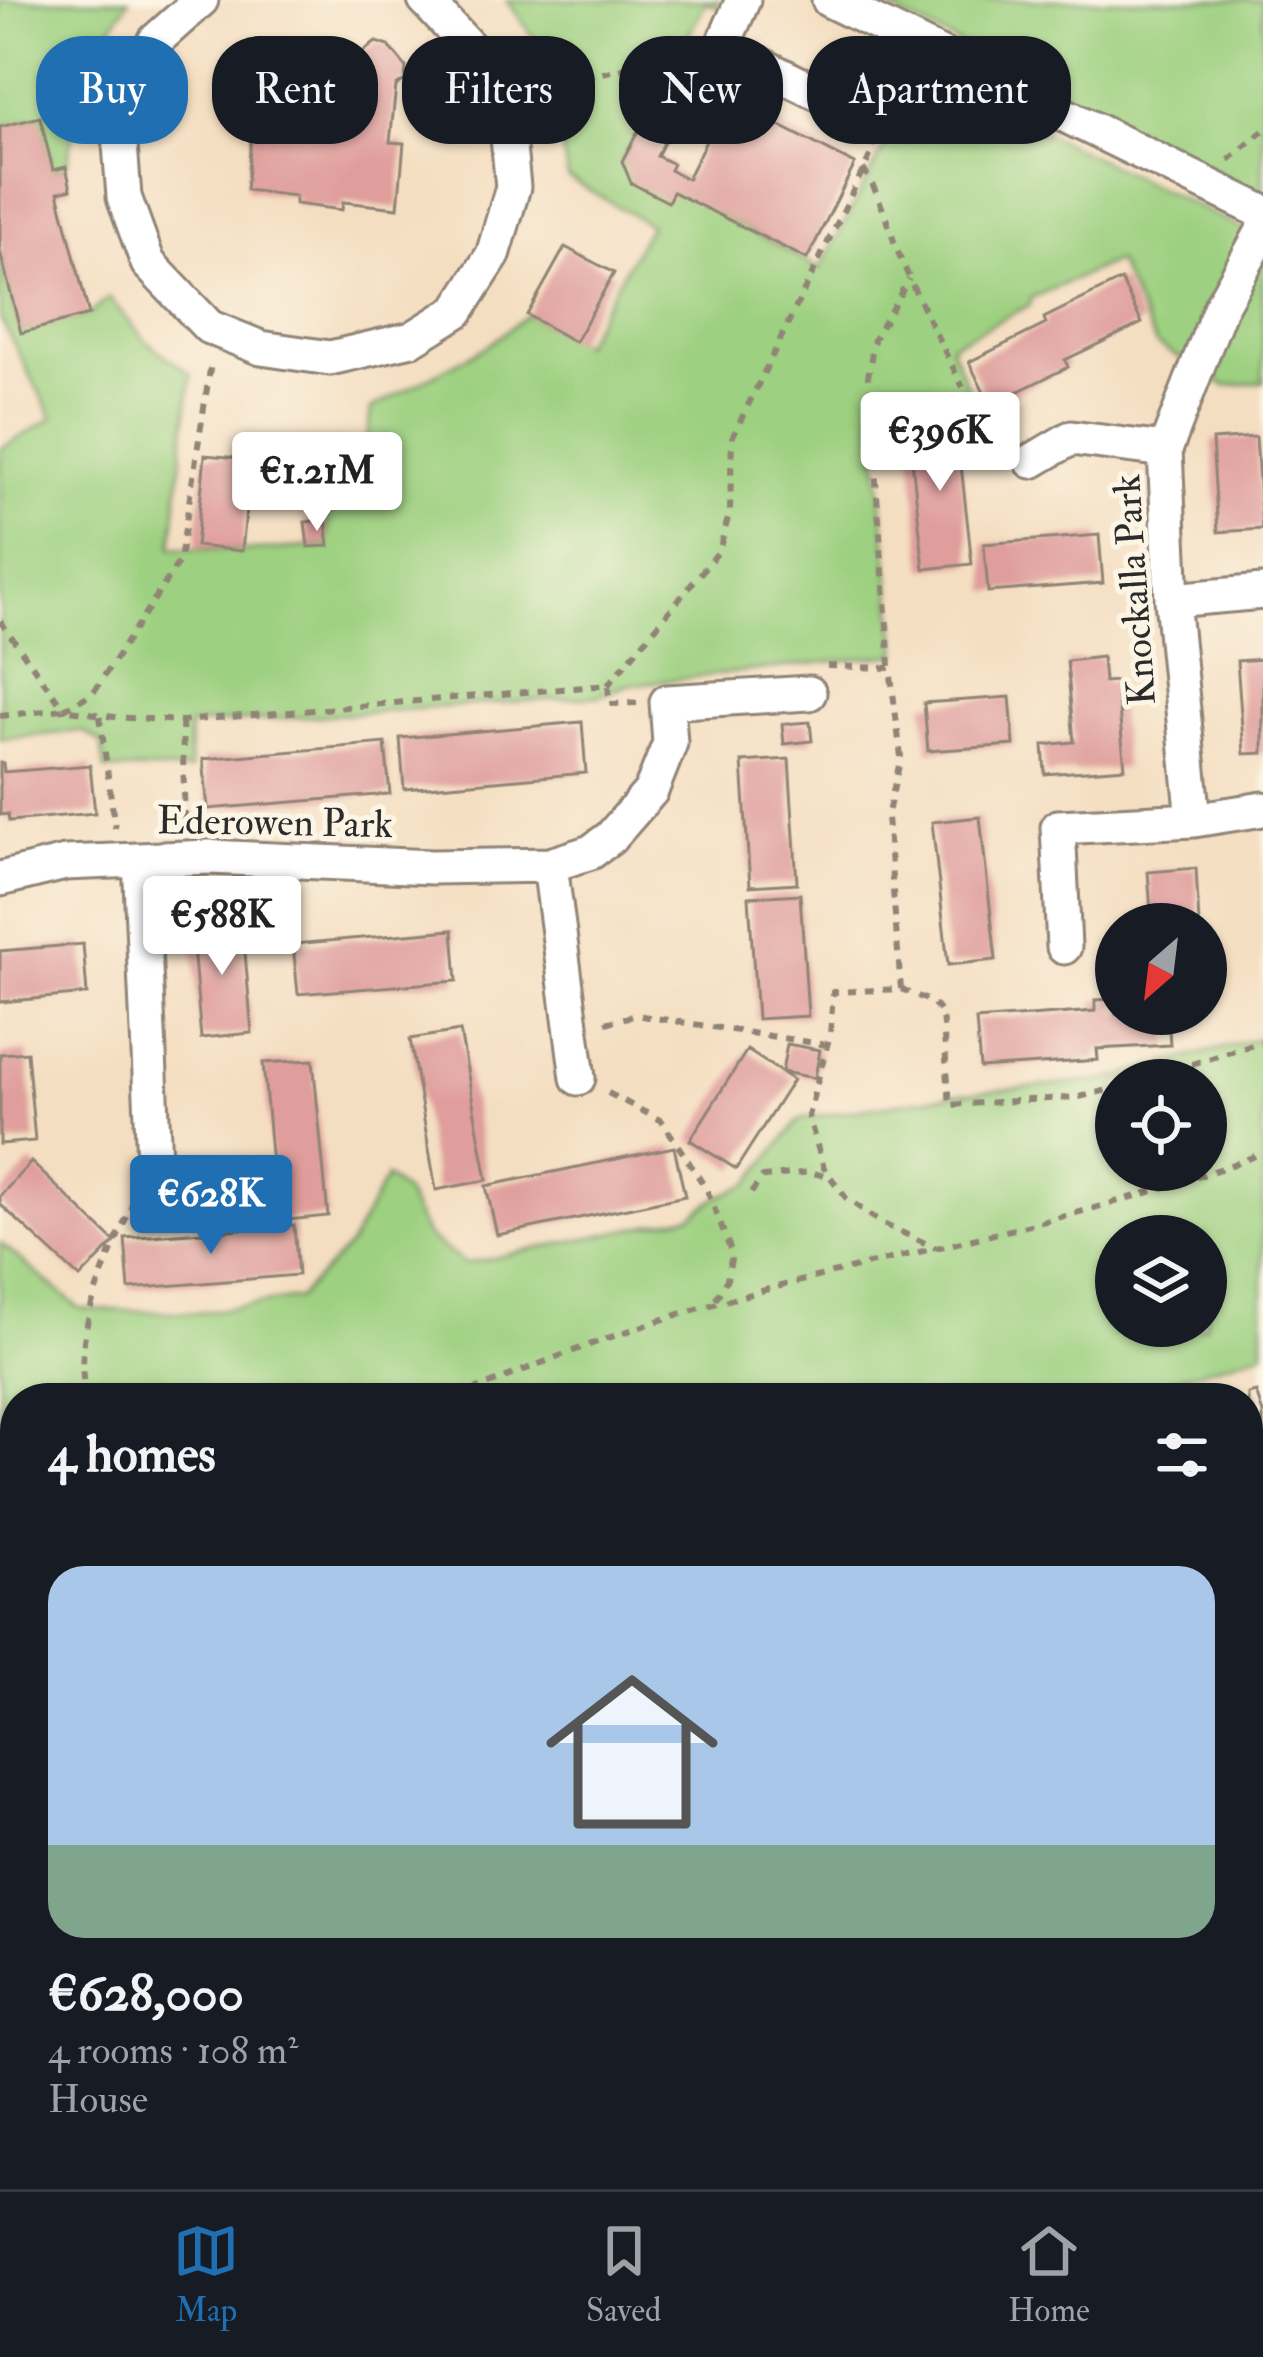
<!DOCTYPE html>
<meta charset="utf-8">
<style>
body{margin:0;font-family:"IM FELL Double Pica",serif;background:#20242c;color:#f1f3f6;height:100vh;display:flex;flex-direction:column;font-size:45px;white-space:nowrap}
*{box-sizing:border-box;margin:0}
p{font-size:39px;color:#9ea1a6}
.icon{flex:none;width:66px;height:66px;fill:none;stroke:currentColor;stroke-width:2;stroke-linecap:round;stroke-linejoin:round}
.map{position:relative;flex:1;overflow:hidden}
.details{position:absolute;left:0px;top:1383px;width:1263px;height:807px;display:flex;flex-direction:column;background:#171b24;border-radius:48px 48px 0 0;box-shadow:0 3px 9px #0004}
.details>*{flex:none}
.banner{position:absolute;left:36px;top:36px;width:1191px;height:108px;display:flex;gap:24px}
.needle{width:78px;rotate:208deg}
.tools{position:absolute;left:1095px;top:903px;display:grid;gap:24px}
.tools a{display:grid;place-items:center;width:132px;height:132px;border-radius:50%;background:#171b24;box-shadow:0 3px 9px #0004;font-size:60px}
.price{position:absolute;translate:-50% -102px;padding:0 27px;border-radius:12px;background:#fff;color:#222;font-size:39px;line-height:78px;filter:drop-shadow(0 3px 6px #0008)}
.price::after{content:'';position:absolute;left:50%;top:72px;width:36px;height:27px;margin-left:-18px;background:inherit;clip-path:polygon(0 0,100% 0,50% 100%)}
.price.current{background:#1f6fb2;color:#fff}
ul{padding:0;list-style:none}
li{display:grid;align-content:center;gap:24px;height:636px;padding:0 48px}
li span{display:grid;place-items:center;height:372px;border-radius:36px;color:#555}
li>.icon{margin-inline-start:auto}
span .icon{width:216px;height:216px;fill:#fffc;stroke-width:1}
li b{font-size:51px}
h2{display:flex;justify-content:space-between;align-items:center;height:144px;padding:0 48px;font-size:51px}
.pill{padding:0 42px;border-radius:48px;background:#171b24;box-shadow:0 3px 9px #0004;font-size:42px;line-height:108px}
.pill.current{background:#1f6fb2;color:#fff}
.tab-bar{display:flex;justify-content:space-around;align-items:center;height:168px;border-top:3px solid #363941;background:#171b24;font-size:33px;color:#9ea1a6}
.tab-bar a{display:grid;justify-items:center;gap:6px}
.tab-bar .current{color:#1f6fb2}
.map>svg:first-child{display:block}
.green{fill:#9dd080;stroke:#647e56;stroke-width:3;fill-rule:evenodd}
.building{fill:#df9d9b}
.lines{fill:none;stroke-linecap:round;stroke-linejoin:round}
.minor-casing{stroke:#908476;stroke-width:39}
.path{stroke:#908476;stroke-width:6;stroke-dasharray:9 9;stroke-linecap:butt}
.minor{stroke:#fff;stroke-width:33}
.labels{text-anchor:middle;stroke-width:10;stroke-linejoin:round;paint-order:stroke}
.street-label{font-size:39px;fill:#2b2b2b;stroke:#fcf5e5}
</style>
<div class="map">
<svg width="1263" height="2189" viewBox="0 0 1263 2189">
<rect width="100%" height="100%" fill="#fcf5e5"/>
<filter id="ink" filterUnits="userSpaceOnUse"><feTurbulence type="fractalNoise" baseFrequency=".00833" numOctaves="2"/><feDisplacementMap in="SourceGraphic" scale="24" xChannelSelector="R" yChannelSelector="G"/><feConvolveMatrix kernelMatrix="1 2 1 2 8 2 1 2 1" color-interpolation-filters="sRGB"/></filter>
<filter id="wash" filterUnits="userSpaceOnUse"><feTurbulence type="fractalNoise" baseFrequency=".004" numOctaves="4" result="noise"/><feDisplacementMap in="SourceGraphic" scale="48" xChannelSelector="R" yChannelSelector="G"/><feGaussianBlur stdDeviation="2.7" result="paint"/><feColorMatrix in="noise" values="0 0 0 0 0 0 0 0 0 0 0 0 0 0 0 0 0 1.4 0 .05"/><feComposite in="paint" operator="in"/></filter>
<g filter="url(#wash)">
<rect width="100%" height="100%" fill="#f4dec1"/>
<path class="green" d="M 0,0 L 129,0 L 88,63 L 66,167 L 53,170 L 39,117 L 0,127 Z
M 507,0 L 719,0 L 718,7 L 706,2 L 622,161 L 820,269 L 923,74 L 1263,239 L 1263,382 L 1225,386 L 1156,344 L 1116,261 L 1031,298 L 1030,305 L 950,345 L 972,398 L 873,414 L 898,654 L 627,685 L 599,696 L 189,725 L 190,770 L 105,770 L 101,742 L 82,731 L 0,739 L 0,449 L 53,418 L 0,318 L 0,252 L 21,332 L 89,315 L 109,298 L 147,342 L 191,374 L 172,547 L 242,551 L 328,546 L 325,496 L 359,498 L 371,409 L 487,346 L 527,315 L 582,344 L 650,225 L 568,178 L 543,51 Z
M 872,0 L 1263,0 L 1263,196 Z
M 1263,1037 L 1263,1352 L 1109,1398 L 15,1398 L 15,1718 L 0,1722 L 0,1243 L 80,1309 L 198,1313 L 298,1298 L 350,1245 L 386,1177 L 404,1192 L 427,1236 L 465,1264 L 691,1216 L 718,1197 L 749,1184 L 800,1119 L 955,1094 L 1101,1081 ZM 1116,1080 L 1206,1080 L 1206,1170 L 1116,1170 ZM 1206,1236 L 1206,1326 L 1116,1326 L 1116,1236 Z"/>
<g id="blocks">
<path class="building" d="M 376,42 L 389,46 L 406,67 L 405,80 L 396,86 L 390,142 L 404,143 L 398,208 L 343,202 L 342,210 L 295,204 L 295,196 L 246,190 L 254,110 L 267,111 L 273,58 L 344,66 Z
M 675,78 L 692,87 L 657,156 L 673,164 L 670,170 L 687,179 L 727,99 L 855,164 L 807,259 L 673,192 L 668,202 L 631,183 L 622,161 L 663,84 Z
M 40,117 L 53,170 L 66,167 L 71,189 L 58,192 L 89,315 L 21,333 L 0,252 L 0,127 Z
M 565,247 L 614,273 L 575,342 L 527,315 Z
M 1121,280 L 1142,323 L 1065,360 L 1068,367 L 990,405 L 969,362 L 1046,324 L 1044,318 Z
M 956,420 L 972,564 L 924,569 L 908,425 Z
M 1256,437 L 1262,529 L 1218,532 L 1212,440 Z
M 252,451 L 362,459 L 359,499 L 248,491 L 242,551 L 196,546 L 205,455 L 252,459 Z
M 326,520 L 329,546 L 308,547 L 305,522 Z
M 1099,535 L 1103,583 L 988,592 L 984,544 Z
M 1102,657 L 1104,682 L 1116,681 L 1125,768 L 1045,774 L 1043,745 L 1074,742 L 1067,661 Z
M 1263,659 L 1263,753 L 1244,754 L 1237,661 Z
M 1010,697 L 1014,745 L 928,751 L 924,703 Z
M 582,722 L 586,773 L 404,789 L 400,738 Z
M 810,722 L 812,741 L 784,744 L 782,724 Z
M 385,743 L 390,794 L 208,809 L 203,759 Z
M 789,759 L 797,883 L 750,886 L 742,762 Z
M 0,763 L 3,763 L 4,772 L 90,765 L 95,813 L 9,821 L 8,814 L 0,815 Z
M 980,817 L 996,960 L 948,965 L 932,822 Z
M 1196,868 L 1199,924 L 1152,924 L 1148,872 Z
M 800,894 L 808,1016 L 757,1019 L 749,897 Z
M 242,919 L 252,1033 L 201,1038 L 191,924 Z
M 453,930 L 457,981 L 298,994 L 293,944 Z
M 83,944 L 87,994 L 0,1002 L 0,951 Z
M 1116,999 L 1116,1014 L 1168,1014 L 1170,1045 L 1097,1049 L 1098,1060 L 980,1068 L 976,1020 L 1095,1011 L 1095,1000 Z
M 460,1031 L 487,1180 L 436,1190 L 410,1039 Z
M 787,1044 L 820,1050 L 815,1078 L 782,1072 Z
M 747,1050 L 793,1080 L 736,1169 L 690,1140 Z
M 27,1052 L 35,1141 L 0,1144 L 0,1054 Z
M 313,1060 L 328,1216 L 277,1221 L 263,1063 Z
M 674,1147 L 685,1196 L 497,1235 L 486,1186 Z
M 31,1162 L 115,1242 L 80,1278 L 0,1204 L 0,1196 Z
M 294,1225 L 298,1275 L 129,1289 L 125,1238 Z
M 1256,1392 L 1263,1414 L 1263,1438 L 1248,1442 L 1248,1394 Z
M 12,1773 L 15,1876 L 0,1880 L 0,1777 Z
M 1263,1877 L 1263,2005 L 1255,2007 L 1248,1979 L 1248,1881 Z
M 15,1921 L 15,1980 L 0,1985 L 0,1927 Z
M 86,2175 L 136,2175 L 141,2189 L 91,2189 Z
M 285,2175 L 327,2175 L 332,2189 L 280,2189 L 276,2178 Z
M 363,2175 L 468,2175 L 468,2176 L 426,2189 L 368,2189 Z
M 661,2175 L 716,2175 L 719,2189 L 664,2189 Z
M 768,2175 L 820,2175 L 817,2189 L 766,2189 Z
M 842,2175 L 895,2175 L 898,2189 L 845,2189 Z"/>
</g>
</g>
<g filter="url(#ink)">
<use href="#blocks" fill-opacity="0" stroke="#908476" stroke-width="3"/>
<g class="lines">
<defs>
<path id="minor" d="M 201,0 L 155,41 L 120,144 L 124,197 L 148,263 L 209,327 L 261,348 L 330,358 L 412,339 L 457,311 L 493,255 L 513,187 L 506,118 L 480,59 L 425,0
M 743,0 L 726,38 L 730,50 L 851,109 L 864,98 L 896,34
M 829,0 L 1263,212
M 1032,461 L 1071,438 L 1165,450
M 1172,600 L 1263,592
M 1194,820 L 1172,600 L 1165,450 L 1220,308 L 1263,231
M 140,860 L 154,1161
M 550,865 L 578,1078
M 0,879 L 65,863 L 210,857 L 432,867 L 550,865 L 591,852 L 610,838 L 651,791 L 670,743 L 667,702 L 809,693
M 1064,947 L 1058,827 L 1194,820 L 1263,809
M 1248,1516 L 1263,1510
M 0,2017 L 15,2012
M 1248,2117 L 1263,2111
M 201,2175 L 206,2189
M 540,2189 L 547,2179
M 1043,2189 L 1080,2175"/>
</defs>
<use href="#minor" class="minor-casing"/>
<path class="path" d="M 550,86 L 639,64 L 673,65
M 1229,160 L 1263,131
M 863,169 C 881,195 888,228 900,257 C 919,302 941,344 963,387
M 0,621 L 64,709 L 93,693 L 180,560 L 211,363
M 827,666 L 890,668 L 901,757 L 887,817 L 901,989 L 833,992 L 830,1035 L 808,1116 L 824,1168 L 846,1198 L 881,1223 L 936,1248
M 890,666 L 868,377 L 874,339 L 909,279
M 608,685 L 719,551 L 730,511 L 732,438 L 871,154 L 875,133
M 0,716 L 64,709 L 114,717 L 182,721 L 608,685 L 610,704 L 637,703
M 100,716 L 115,828
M 182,721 L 185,825
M 901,989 L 932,1002 L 942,1014 L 950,1105 L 1079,1097 L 1116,1088
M 606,1023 L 636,1015 L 827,1045
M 1140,1080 L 1263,1042
M 608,1093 L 662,1121 L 707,1190 L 732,1254 L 727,1279 L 713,1304
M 751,1193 L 763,1177 L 810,1172 L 828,1177
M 86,1398 C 70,1327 111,1255 138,1191
M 455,1398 C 540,1363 625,1329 714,1304 C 897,1252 1085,1222 1263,1153
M 0,1561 L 15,1557
M 1248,1590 L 1263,1576"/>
<use href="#minor" class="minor"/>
</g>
</g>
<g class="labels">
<g class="street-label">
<text transform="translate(1133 590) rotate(-94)" y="14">Knockalla Park</text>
<text transform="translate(275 821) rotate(1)" y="14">Ederowen Park</text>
</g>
</g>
</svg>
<div class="tools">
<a><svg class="needle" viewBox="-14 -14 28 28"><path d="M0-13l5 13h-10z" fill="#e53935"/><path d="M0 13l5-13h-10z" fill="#9ea1a6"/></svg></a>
<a><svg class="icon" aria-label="locate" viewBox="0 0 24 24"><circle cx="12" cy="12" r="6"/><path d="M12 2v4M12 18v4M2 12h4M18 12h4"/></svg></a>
<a><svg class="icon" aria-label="layers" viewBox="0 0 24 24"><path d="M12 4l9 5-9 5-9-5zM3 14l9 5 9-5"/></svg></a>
</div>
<b class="price" style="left:940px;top:494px">€396K</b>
<b class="price" style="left:317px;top:534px">€1.21M</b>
<b class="price" style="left:222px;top:978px">€588K</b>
<b class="price current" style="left:211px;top:1257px">€628K</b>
<div class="banner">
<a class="pill current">Buy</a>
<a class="pill">Rent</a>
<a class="pill">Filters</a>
<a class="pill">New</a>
<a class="pill">Apartment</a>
</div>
<section class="details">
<h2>4 homes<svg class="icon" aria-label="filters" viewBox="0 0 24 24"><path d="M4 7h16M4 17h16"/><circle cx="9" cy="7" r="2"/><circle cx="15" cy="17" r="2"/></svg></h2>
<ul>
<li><span style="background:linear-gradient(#a9c7e8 75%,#7fa58c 0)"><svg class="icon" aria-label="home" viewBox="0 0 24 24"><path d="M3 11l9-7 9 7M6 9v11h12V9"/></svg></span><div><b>€628,000</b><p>4 rooms · 108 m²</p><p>House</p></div></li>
</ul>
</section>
</div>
<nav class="tab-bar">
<a class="current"><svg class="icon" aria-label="map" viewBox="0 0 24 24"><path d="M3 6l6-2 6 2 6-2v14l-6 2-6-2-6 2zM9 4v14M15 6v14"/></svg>Map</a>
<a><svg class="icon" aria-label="saved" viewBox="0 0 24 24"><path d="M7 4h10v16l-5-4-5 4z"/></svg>Saved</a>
<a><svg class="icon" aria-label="home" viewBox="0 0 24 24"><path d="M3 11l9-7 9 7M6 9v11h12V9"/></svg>Home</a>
</nav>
